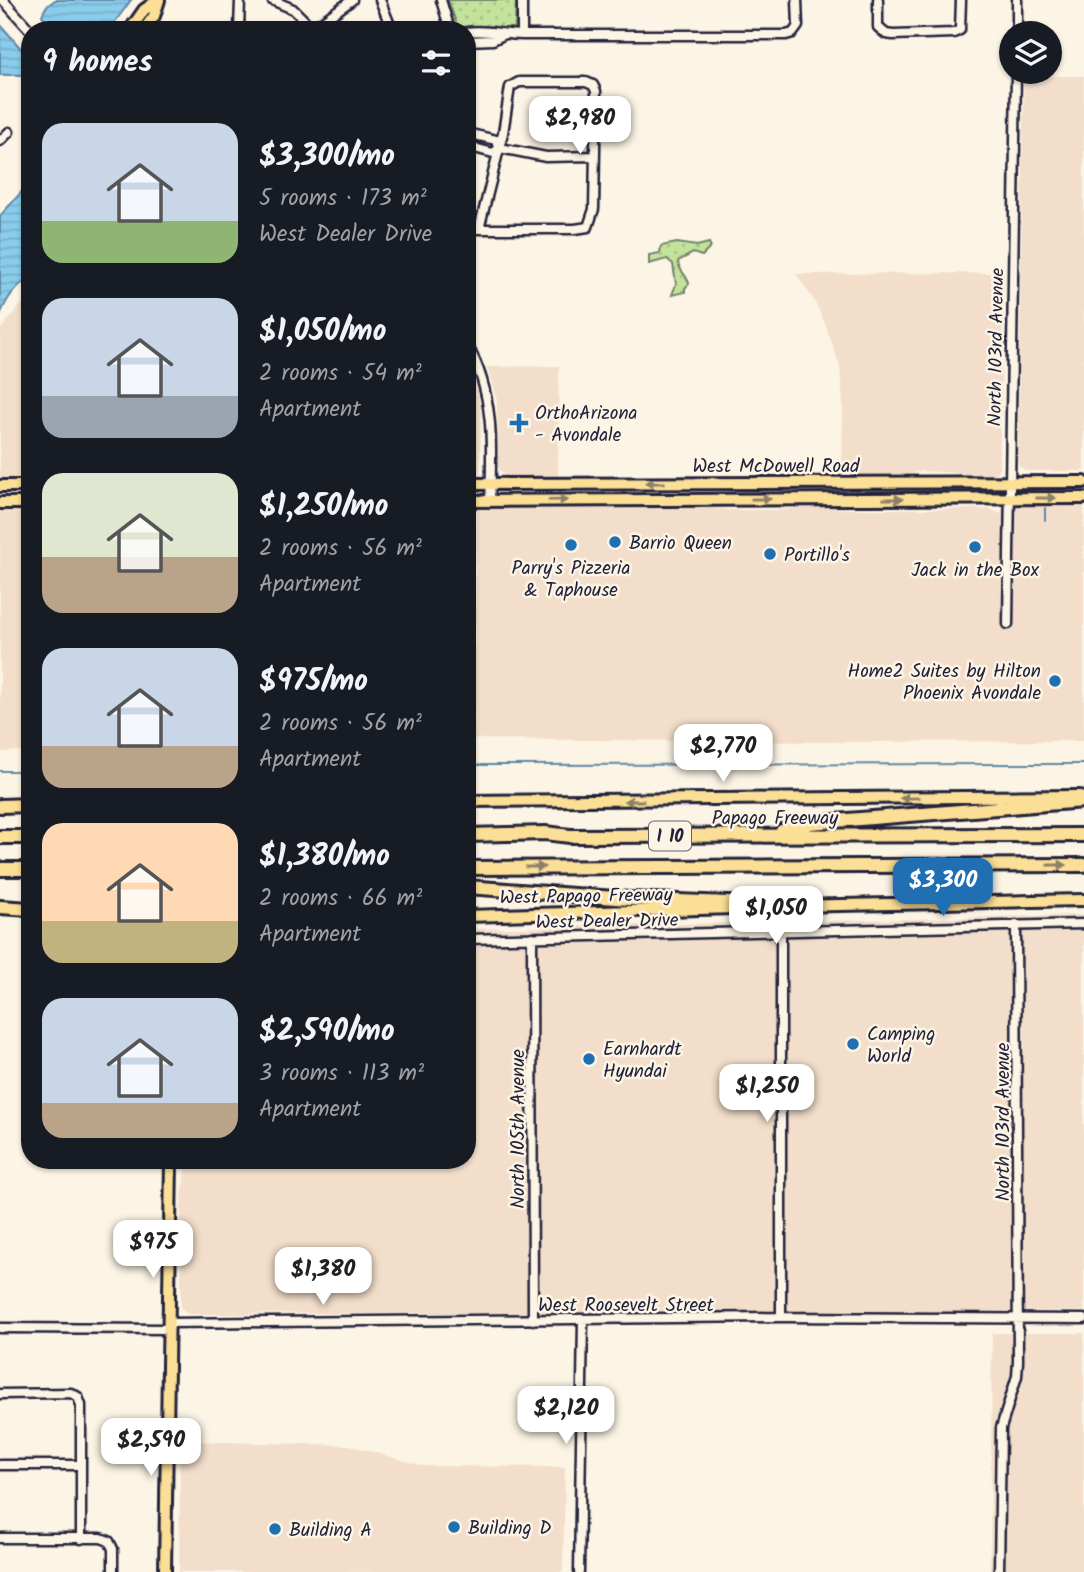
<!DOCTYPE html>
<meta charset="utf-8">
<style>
body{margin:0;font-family:Kalam,sans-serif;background:#242831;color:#f1f3f6;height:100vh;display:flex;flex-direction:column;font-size:26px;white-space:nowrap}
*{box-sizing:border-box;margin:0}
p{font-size:23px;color:#9ea1a6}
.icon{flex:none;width:38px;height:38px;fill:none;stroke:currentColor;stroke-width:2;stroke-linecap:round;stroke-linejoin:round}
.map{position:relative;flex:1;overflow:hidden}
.side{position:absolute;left:21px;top:21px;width:455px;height:1148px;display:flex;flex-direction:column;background:#171b24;border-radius:28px;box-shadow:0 2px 5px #0004}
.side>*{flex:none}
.fabs{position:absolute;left:999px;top:21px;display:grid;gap:14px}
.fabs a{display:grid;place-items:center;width:63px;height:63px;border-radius:50%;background:#171b24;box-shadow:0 2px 5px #0004;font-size:35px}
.price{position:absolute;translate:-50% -60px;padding:0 16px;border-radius:14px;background:#fff;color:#222;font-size:23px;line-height:46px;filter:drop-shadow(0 2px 4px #0008)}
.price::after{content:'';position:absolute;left:50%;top:42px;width:21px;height:16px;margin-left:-10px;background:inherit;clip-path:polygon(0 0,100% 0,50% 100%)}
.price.selected{background:#1f6fb2;color:#fff}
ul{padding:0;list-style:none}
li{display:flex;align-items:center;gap:21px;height:175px;padding:0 21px}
li span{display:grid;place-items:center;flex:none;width:196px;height:140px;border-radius:21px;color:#555}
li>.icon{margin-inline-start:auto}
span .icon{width:84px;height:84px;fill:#fffc;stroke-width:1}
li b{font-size:30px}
h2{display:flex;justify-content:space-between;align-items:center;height:84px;padding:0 21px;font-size:30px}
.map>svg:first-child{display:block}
.built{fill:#f2deca}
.green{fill:url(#green-dots);stroke:#72826b;stroke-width:2}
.water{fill:url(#water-rules);stroke:#6088a5;stroke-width:2}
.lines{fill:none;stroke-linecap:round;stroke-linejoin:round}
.stream{stroke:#6088a5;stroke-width:2}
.minor-casing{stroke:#22223b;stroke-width:13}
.major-casing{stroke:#22223b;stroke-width:16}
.highway-casing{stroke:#22223b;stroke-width:18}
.minor{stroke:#fcf5e5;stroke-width:8}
.major{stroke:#fbdf96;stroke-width:10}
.highway{stroke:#fbdf96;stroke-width:12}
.oneway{fill:#8e8068}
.poi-dot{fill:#1f6fb2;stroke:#fcf5e5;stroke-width:2.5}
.labels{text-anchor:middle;stroke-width:5;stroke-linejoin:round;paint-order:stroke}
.shield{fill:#fcf5e5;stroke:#63616e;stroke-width:2}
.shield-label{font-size:18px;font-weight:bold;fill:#22223b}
.street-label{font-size:19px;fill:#22223b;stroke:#fcf5e5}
.poi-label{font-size:19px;fill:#22223b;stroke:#fcf5e5;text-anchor:start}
</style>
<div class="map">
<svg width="1084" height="1572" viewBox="0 0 1084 1572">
<defs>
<pattern id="green-dots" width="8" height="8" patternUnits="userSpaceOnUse" patternTransform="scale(1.75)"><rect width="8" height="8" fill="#c3e29b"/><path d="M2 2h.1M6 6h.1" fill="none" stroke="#a7c286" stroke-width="1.8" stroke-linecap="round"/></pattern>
<pattern id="water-rules" width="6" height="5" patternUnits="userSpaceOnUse" patternTransform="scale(1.75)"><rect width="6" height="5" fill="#8acceb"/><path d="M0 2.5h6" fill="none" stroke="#77afca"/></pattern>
</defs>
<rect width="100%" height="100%" fill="#fcf5e5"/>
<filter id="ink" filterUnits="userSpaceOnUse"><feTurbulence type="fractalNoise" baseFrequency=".0143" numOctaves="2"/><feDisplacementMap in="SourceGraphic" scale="14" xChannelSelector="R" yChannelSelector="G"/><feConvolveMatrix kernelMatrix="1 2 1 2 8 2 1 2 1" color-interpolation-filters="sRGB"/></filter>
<g filter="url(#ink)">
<path class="built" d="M 1024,76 L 1084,76 L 1084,471 L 1026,471 L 1018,465 Z
M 1004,273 L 999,471 L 992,475 L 922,471 L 902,475 L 842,475 L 843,403 L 840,367 L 826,326 L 815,302 L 796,274 Z
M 26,299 L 30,299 L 30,479 L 0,479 L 0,330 Z
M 467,365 L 475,379 L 481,411 L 480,467 L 479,474 L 473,477 L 467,477 Z
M 559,366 L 558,477 L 505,476 L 498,468 L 497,401 L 487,367 Z
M 1084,505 L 1084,741 L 817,742 L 474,739 L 477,508 L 694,506 L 730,510 L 780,510 L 814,506 L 840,509 L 990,509 L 1000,514 L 1005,506 Z
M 0,510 L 30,511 L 30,751 L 0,752 Z
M 1084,915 L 1084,1311 L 188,1314 L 181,1308 L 181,1208 L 186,1160 L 467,1160 L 467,929 Z
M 992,1333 L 1084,1333 L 1084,1572 L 990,1572 Z
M 180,1441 L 349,1445 L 423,1466 L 565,1467 L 563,1572 L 179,1572 Z"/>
<path class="green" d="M 448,0 L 516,0 L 515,28 L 458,28 Z
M 677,243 L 697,246 L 709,243 L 711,247 L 702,256 L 693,253 L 678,261 C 678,271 688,275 689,284 L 685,288 L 685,292 L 672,295 L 676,284 L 673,264 L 667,259 L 649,264 L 649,255 L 660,253 L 661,246 Z"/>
<path class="water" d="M 55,0 L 131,0 L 109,30 L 51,30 L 42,15 L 46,7 Z
M 0,24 L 28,57 L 29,75 L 0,75 Z
M 30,185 L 30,278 C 14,287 7,299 0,315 L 0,216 L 25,188 Z"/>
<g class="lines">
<path class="stream" d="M 1045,508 L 1045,520
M 467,765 L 1084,764
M 0,771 L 30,771
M 145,1230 L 154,1232"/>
<defs>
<path id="minor" d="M 3,0 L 30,30
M 272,0 L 293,9 L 314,30
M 380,0 L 392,30
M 441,0 L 450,30
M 878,0 L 878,27 L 886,34 L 893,35 L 954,33 L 960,30 L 961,0
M 313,28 L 352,0
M 239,30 L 240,0
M 467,32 C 487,29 503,35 522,35 L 786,35 L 793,33 L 798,26 L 797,0
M 1017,33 L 1017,0
M 522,35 L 522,0
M 467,41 L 493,40 L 503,35
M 467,133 L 496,140 L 500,148
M 0,141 L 9,132
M 467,146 L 493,153 L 500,148 L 546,157 L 594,156
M 467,228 L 479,229 L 575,229 L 588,227 L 594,209 L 596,91 L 593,85 L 586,82 L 519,82 L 510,87 L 503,133 L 479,229
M 467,345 C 495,393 492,447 490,501
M 1008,624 L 1016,72
M 532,937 L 533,1320
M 467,939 L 1084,924
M 781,1317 L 781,931
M 168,1323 L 781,1317 L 1084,1319
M 0,1328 L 168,1329
M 0,1394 L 71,1393 L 78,1397 L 81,1405 L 81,1539
M 0,1465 L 81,1465
M 0,1538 L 101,1538 L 109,1541 L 113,1549 L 113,1572
M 579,1572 L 583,1320
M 999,1572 L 1001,1428 L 1017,1376 L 1018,1361 L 1016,925"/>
<path id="major" d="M 130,30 L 144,10 L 158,0
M 144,30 L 154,16 L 159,0
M 467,484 L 1084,482
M 0,486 L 30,486
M 467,501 L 1084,498
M 0,503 L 30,503
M 467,801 L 1080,796
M 792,906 L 1084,900
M 467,916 L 734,908
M 165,1572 L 171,1160"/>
<path id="highway" d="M 0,806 L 30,805
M 782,831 L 810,823 L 1084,801
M 467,835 L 545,833 L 570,836 L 1084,835
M 0,837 L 30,837
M 467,868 L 1084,865
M 0,869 L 30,869
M 467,887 L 629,899 L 800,906
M 0,907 L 30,909"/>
</defs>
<use href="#minor" class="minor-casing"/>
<use href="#major" class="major-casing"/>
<use href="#highway" class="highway-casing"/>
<use href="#minor" class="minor"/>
<use href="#major" class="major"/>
<use href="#highway" class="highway"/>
</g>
<defs><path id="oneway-solid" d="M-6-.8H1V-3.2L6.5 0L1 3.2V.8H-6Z" transform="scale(1.75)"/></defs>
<g class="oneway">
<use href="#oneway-solid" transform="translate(655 483) rotate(-180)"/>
<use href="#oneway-solid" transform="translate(1046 498)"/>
<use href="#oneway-solid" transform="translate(761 499)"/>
<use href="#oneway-solid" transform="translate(893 499)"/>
<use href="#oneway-solid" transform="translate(558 500)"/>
<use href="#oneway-solid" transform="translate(910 798) rotate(179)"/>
<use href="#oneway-solid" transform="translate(634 801) rotate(180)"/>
<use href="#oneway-solid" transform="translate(1057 865)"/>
<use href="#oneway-solid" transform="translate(535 867)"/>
</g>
</g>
<g class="poi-dot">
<path d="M515.5 412.5h7v7h7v7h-7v7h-7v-7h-7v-7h7z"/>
<circle cx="615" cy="542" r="7"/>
<circle cx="571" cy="545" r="7"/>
<circle cx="975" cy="547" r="7"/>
<circle cx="770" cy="554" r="7"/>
<circle cx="1055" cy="681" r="7"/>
<circle cx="853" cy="1044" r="7"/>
<circle cx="589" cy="1059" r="7"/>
<circle cx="454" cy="1527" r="7"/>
<circle cx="275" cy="1529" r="7"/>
</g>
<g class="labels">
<rect class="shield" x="649" y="821.5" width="42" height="29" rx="5"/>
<g class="shield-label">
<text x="670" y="842">I 10</text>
</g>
<g class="street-label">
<text transform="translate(995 347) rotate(-89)" y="7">North 103rd Avenue</text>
<text x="776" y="472">West McDowell Road</text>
<text x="775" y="824">Papago Freeway</text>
<text transform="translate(586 895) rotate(-1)" y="7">West Papago Freeway</text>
<text transform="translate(607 920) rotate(-1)" y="7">West Dealer Drive</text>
<text transform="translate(1002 1122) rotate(-90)" y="7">North 103rd Avenue</text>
<text transform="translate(517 1129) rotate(-90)" y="7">North 105th Avenue</text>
<text x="626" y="1311">West Roosevelt Street</text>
</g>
<g class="poi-label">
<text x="535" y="419">OrthoArizona<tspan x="535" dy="22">- Avondale</tspan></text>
<text x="629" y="549">Barrio Queen</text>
<text x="784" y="561">Portillo's</text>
<text x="571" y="574" text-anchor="middle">Parry's Pizzeria<tspan x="571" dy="22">&amp; Taphouse</tspan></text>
<text x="975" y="576" text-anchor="middle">Jack in the Box</text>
<text x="1041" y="677" text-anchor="end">Home2 Suites by Hilton<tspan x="1041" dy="22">Phoenix Avondale</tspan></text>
<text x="867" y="1040">Camping<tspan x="867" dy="22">World</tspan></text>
<text x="603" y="1055">Earnhardt<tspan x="603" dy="22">Hyundai</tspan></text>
<text x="468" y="1534">Building D</text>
<text x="289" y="1536">Building A</text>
</g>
</g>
</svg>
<div class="fabs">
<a><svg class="icon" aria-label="layers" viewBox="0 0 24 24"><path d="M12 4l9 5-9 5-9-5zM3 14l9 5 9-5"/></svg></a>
</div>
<b class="price" style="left:580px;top:156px">$2,980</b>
<b class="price" style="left:723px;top:784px">$2,770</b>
<b class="price selected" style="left:943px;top:918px">$3,300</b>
<b class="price" style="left:776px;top:946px">$1,050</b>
<b class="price" style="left:767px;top:1124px">$1,250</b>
<b class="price" style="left:153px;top:1280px">$975</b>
<b class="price" style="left:323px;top:1307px">$1,380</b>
<b class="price" style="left:566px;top:1446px">$2,120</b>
<b class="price" style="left:151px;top:1478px">$2,590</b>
<section class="side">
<h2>9 homes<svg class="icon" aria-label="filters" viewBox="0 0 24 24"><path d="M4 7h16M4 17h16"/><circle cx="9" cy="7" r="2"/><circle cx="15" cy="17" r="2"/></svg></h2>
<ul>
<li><span style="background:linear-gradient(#c9d6e8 70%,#8fb573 0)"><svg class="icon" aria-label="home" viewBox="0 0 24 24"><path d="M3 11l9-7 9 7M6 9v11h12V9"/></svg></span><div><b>$3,300/mo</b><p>5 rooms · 173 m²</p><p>West Dealer Drive</p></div></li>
<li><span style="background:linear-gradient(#c9d6e8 70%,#9aa5b1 0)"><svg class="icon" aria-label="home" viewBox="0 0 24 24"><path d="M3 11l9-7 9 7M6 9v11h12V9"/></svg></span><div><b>$1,050/mo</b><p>2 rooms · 54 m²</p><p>Apartment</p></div></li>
<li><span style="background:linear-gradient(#dfe7d0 60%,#b9a48a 0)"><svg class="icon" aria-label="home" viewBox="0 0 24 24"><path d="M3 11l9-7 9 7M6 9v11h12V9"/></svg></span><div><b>$1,250/mo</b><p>2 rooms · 56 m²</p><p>Apartment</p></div></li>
<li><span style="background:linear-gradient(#c9d6e8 70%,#b9a48a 0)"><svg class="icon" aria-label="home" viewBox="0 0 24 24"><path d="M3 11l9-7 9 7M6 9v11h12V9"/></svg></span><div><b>$975/mo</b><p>2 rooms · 56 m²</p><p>Apartment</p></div></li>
<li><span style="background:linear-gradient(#ffd9b3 70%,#c2b280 0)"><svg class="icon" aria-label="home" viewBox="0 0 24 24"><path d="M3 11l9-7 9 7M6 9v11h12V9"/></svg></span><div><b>$1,380/mo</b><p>2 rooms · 66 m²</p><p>Apartment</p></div></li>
<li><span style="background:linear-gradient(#c9d6e8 75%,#b9a48a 0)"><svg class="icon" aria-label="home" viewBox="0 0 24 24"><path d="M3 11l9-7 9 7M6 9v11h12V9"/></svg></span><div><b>$2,590/mo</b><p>3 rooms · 113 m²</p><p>Apartment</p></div></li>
</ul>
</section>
</div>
